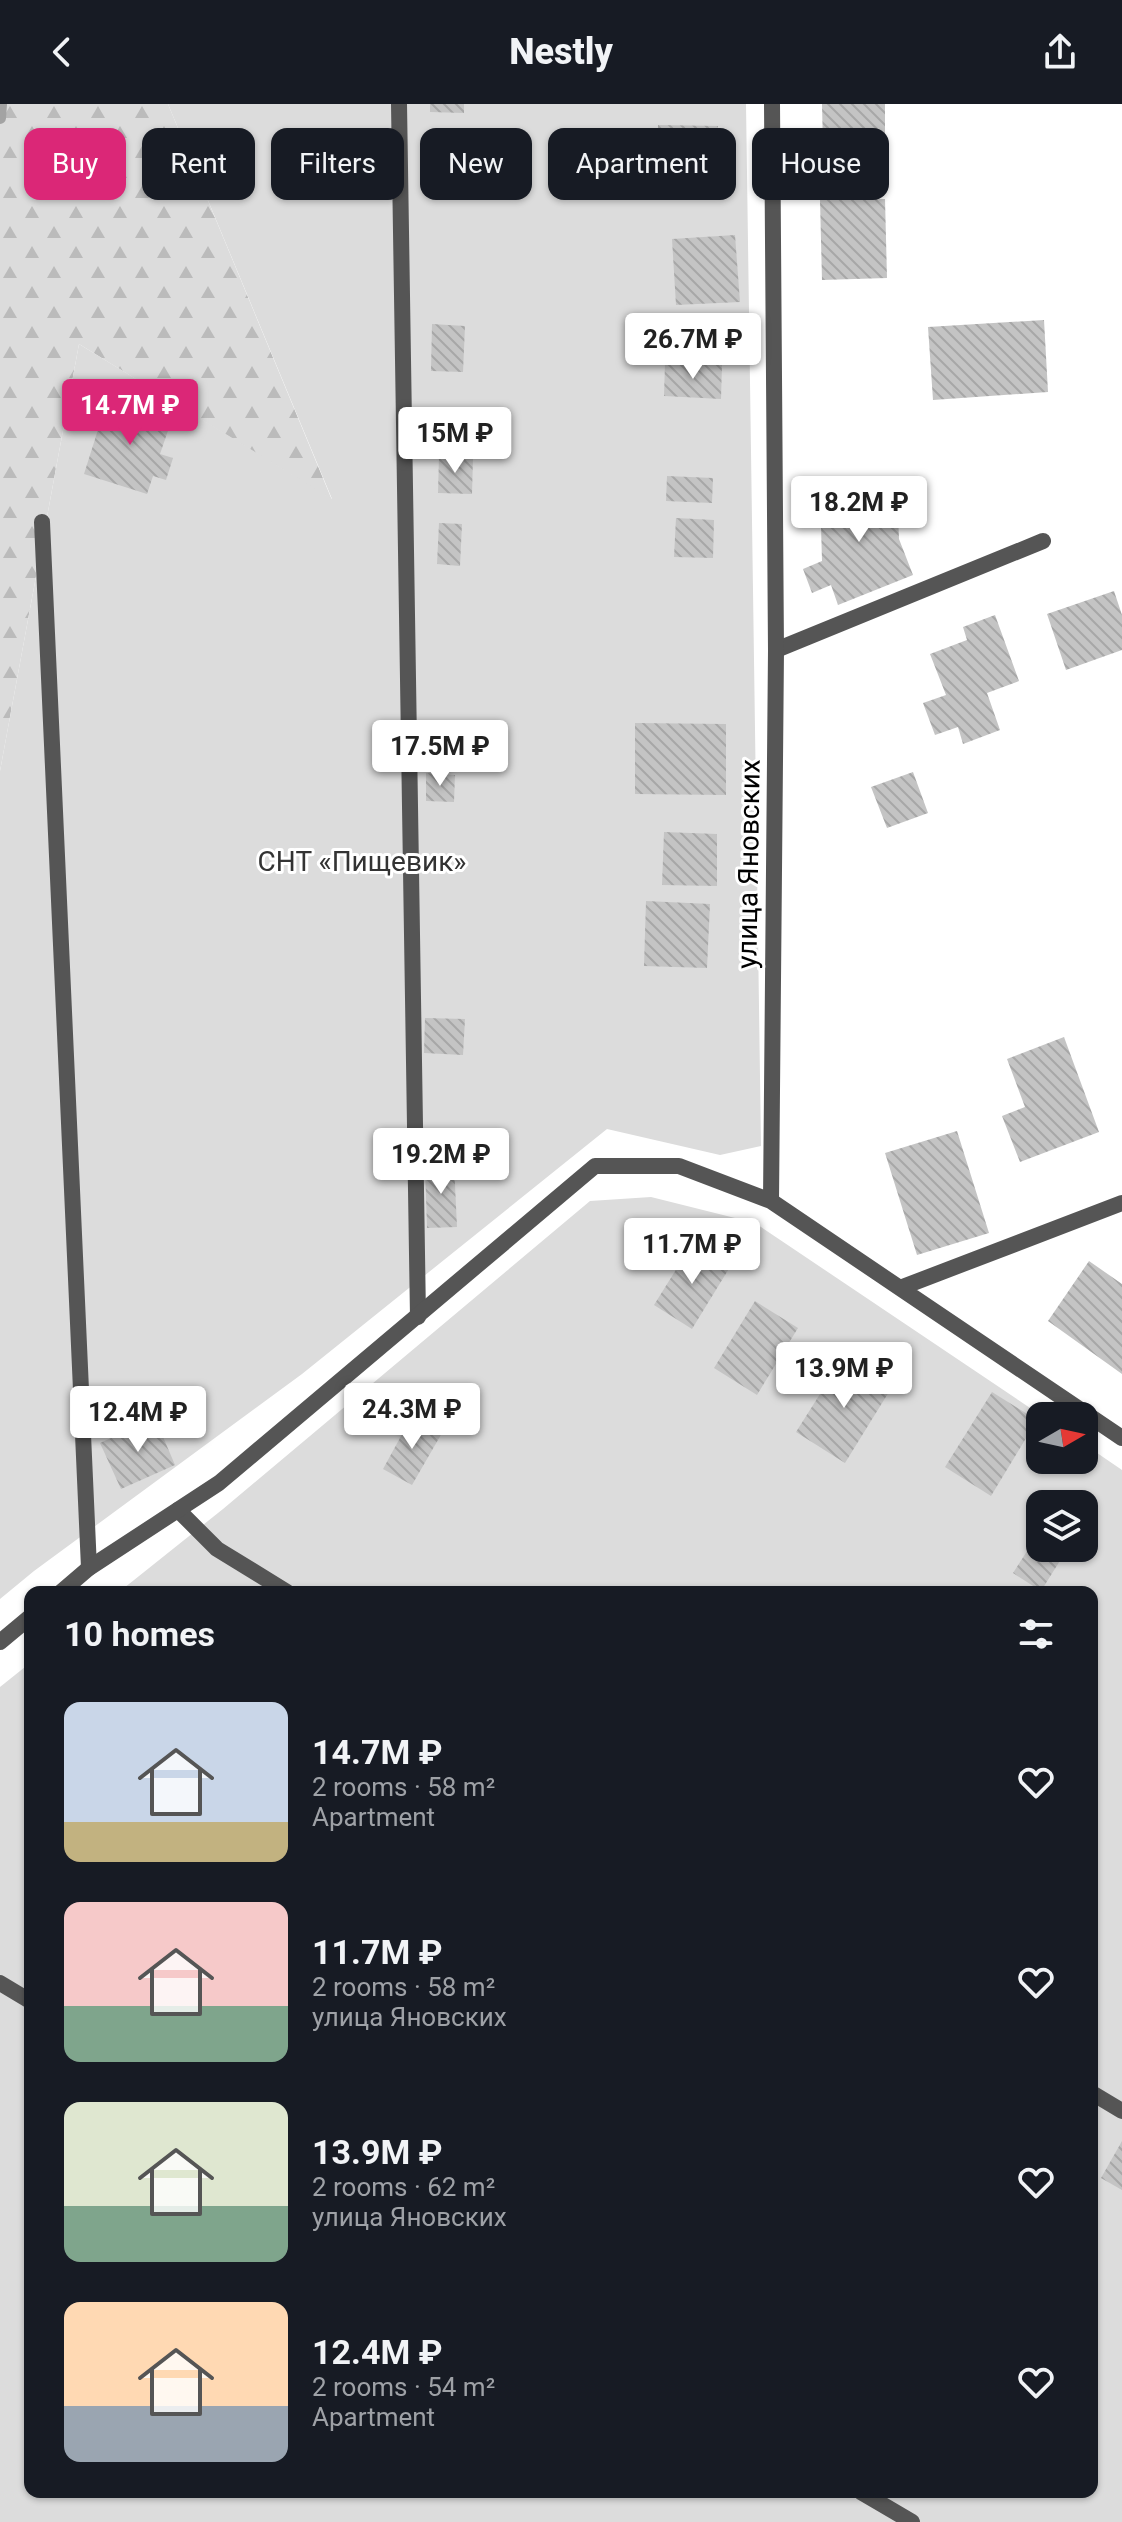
<!DOCTYPE html>
<meta charset="utf-8">
<style>
body{margin:0;font-family:Roboto,sans-serif;background:#20242c;color:#f1f3f6;height:100vh;display:flex;flex-direction:column;font-size:30px;white-space:nowrap}
*{box-sizing:border-box;margin:0}
p{font-size:26px;color:#9ea1a6}
.icon{flex:none;width:44px;height:44px;fill:none;stroke:currentColor;stroke-width:2;stroke-linecap:round;stroke-linejoin:round}
.map{position:relative;flex:1;overflow:hidden}
.details{position:absolute;left:24px;top:1482px;width:1074px;height:912px;display:flex;flex-direction:column;background:#171b24;border-radius:16px;box-shadow:0 2px 6px #0004}
.details>*{flex:none}
.hud{position:absolute;left:24px;top:24px;width:1074px;height:72px;display:flex;gap:16px}
.needle{width:52px;rotate:81deg}
.controls{position:absolute;left:1026px;top:1298px;display:grid;gap:16px}
.controls a{display:grid;place-items:center;width:72px;height:72px;border-radius:16px;background:#171b24;box-shadow:0 2px 6px #0004;font-size:40px}
.price{position:absolute;translate:-50% -68px;padding:0 18px;border-radius:8px;background:#fff;color:#222;font-size:26px;line-height:52px;filter:drop-shadow(0 2px 4px #0008)}
.price::after{content:'';position:absolute;left:50%;top:48px;width:24px;height:18px;margin-left:-12px;background:inherit;clip-path:polygon(0 0,100% 0,50% 100%)}
.price.on{background:#db2777;color:#fff}
ul{padding:0;list-style:none}
li{display:flex;align-items:center;gap:24px;height:200px;padding:0 40px}
li span{display:grid;place-items:center;flex:none;width:224px;height:160px;border-radius:16px;color:#555}
li>.icon{margin-inline-start:auto}
span .icon{width:96px;height:96px;fill:#fffc;stroke-width:1}
li b{font-size:34px}
h2{display:flex;justify-content:space-between;align-items:center;height:96px;padding:0 40px;font-size:34px}
.tag{padding:0 28px;border-radius:16px;background:#171b24;box-shadow:0 2px 6px #0004;font-size:28px;line-height:72px}
.tag.on{background:#db2777;color:#fff}
header{display:flex;justify-content:space-between;align-items:center;height:104px;padding:0 40px;background:#171b24;font-size:36px;font-weight:800}
.map>svg:first-child{display:block}
.forest{fill:url(#forest-firs)}
.garden{fill:#dcdcdc;fill-rule:evenodd}
.lines{fill:none;stroke-linecap:round;stroke-linejoin:round}
.stream{stroke:#a3a3a3;stroke-width:12}
.building{fill:url(#building-back-hatch)}
.lane{stroke:#555;stroke-width:16}
.street{stroke:#555;stroke-width:16}
.labels{text-anchor:middle;stroke-width:6;stroke-linejoin:round;paint-order:stroke}
.park-label{font-size:28px;fill:#333;stroke:#fff}
.street-label{font-size:28px;fill:#000;stroke:#fff}
</style>
<header><svg class="icon" aria-label="back" viewBox="0 0 24 24"><path d="M15 5l-7 7 7 7"/></svg>Nestly<svg class="icon" aria-label="share" viewBox="0 0 24 24"><path d="M12 15V3M7 8l5-5 5 5M5 13v7h14v-7"/></svg></header>
<div class="map">
<svg width="1122" height="2418" viewBox="0 0 1122 2418">
<defs>
<pattern id="forest-firs" width="22" height="20" patternUnits="userSpaceOnUse" patternTransform="scale(2)"><rect width="22" height="20" fill="#dcdcdc"/><path d="M5 1l3.5 6h-7zM16 11l3.5 6h-7z" fill="#bbb"/></pattern>
<pattern id="building-back-hatch" width="6" height="6" patternUnits="userSpaceOnUse" patternTransform="scale(2)"><rect width="6" height="6" fill="#c4c4c4"/><path d="M-1 5l2 2M0 0l6 6M5-1l2 2" fill="none" stroke="#a7a7a7"/></pattern>
</defs>
<rect width="100%" height="100%" fill="#fff"/>
<path class="forest" d="M 0,0 L 168,0 L 332,396 L 79,240 L 0,667 Z"/>
<path class="garden" d="M 168,0 L 746,0 L 761,1042 L 720,1051 L 607,1025 L 302,1270 L 34,1467 L 0,1495 L 0,667 L 79,240 L 332,395 Z
M 651,1093 L 755,1119 L 1042,1312 L 1040,1312 L 1040,1356 L 1084,1356 L 1084,1340 L 1122,1366 L 1122,2418 L 0,2418 L 0,1583 L 30,1559 L 30,2388 L 1092,2388 L 1092,1488 L 119,1488 L 223,1405 L 590,1097 ZM 1040,1400 L 1084,1400 L 1084,1444 L 1040,1444 Z"/>
<g class="lines">
<path class="stream" d="M 0,14 L 1,0"/>
</g>
<path class="building" d="M 430,0 L 464,0 L 464,9 L 430,8 Z
M 822,0 L 885,0 L 885,43 L 823,44 Z
M 658,21 L 718,22 L 718,76 L 657,76 Z
M 428,26 L 465,27 L 463,67 L 427,65 Z
M 885,95 L 887,174 L 822,176 L 820,96 Z
M 735,131 L 740,198 L 676,201 L 672,135 Z
M 1044,216 L 1048,288 L 933,296 L 928,223 Z
M 432,220 L 465,222 L 463,268 L 431,267 Z
M 665,259 L 722,261 L 721,295 L 664,292 Z
M 108,294 L 172,315 L 160,350 L 173,354 L 166,376 L 153,372 L 147,390 L 84,370 Z
M 439,352 L 473,354 L 472,390 L 438,389 Z
M 667,372 L 713,374 L 712,399 L 666,397 Z
M 897,385 L 899,435 L 913,471 L 838,501 L 831,481 L 812,489 L 803,465 L 822,457 L 820,387 Z
M 676,414 L 714,416 L 713,454 L 674,453 Z
M 439,419 L 462,420 L 460,462 L 437,460 Z
M 1114,487 L 1122,511 L 1122,546 L 1066,566 L 1047,510 Z
M 995,511 L 1019,577 L 987,589 L 1000,626 L 963,640 L 958,623 L 935,631 L 923,599 L 946,591 L 930,550 L 967,536 L 963,523 Z
M 635,619 L 726,620 L 726,691 L 635,690 Z
M 913,668 L 928,709 L 887,724 L 871,683 Z
M 426,669 L 455,671 L 454,698 L 426,697 Z
M 664,728 L 717,730 L 717,782 L 662,781 Z
M 646,797 L 710,800 L 707,864 L 644,862 Z
M 425,914 L 465,915 L 463,951 L 424,949 Z
M 1064,933 L 1099,1028 L 1020,1058 L 1002,1012 L 1025,1003 L 1007,955 Z
M 957,1027 L 989,1129 L 917,1151 L 885,1049 Z
M 454,1060 L 457,1123 L 427,1124 L 425,1061 Z
M 692,1140 L 730,1163 L 692,1225 L 654,1201 Z
M 1089,1157 L 1122,1180 L 1122,1270 L 1048,1217 Z
M 755,1197 L 798,1224 L 757,1291 L 714,1264 Z
M 844,1252 L 892,1283 L 845,1359 L 796,1328 Z
M 992,1288 L 1037,1316 L 991,1392 L 945,1363 Z
M 412,1312 L 442,1329 L 412,1381 L 383,1365 Z
M 155,1314 L 175,1361 L 121,1385 L 100,1339 Z
M 1040,1427 L 1040,1444 L 1068,1444 L 1041,1487 L 1013,1469 Z
M 1122,2037 L 1122,2086 L 1101,2074 Z"/>
<g class="lines">
<path class="lane" d="M 399,0 L 418,1213
M 42,418 L 89,1464
M 776,546 L 1043,437
M 178,1406 L 217,1445 L 287,1488
M 0,1879 L 30,1897
M 1092,1989 L 1122,2007
M 861,2388 L 912,2418"/>
<path class="street" d="M 772,0 L 776,546 L 771,1097 L 1122,1334
M 900,1184 L 1122,1099
M 61,1488 L 89,1464 L 219,1379 L 595,1062 L 679,1062 L 771,1097
M 0,1538 L 30,1513"/>
</g>
<g class="labels">
<g class="park-label">
<text x="362" y="767">СНТ «Пищевик»</text>
</g>
<g class="street-label">
<text transform="translate(748 760) rotate(-89)" y="10">улица Яновских</text>
</g>
</g>
</svg>
<div class="controls">
<a><svg class="needle" viewBox="-14 -14 28 28"><path d="M0-13l5 13h-10z" fill="#e53935"/><path d="M0 13l5-13h-10z" fill="#9ea1a6"/></svg></a>
<a><svg class="icon" aria-label="layers" viewBox="0 0 24 24"><path d="M12 4l9 5-9 5-9-5zM3 14l9 5 9-5"/></svg></a>
</div>
<b class="price" style="left:693px;top:277px">26.7M ₽</b>
<b class="price on" style="left:130px;top:343px">14.7M ₽</b>
<b class="price" style="left:455px;top:371px">15M ₽</b>
<b class="price" style="left:859px;top:440px">18.2M ₽</b>
<b class="price" style="left:440px;top:684px">17.5M ₽</b>
<b class="price" style="left:441px;top:1092px">19.2M ₽</b>
<b class="price" style="left:692px;top:1182px">11.7M ₽</b>
<b class="price" style="left:844px;top:1306px">13.9M ₽</b>
<b class="price" style="left:412px;top:1347px">24.3M ₽</b>
<b class="price" style="left:138px;top:1350px">12.4M ₽</b>
<div class="hud">
<a class="tag on">Buy</a>
<a class="tag">Rent</a>
<a class="tag">Filters</a>
<a class="tag">New</a>
<a class="tag">Apartment</a>
<a class="tag">House</a>
</div>
<section class="details">
<h2>10 homes<svg class="icon" aria-label="filters" viewBox="0 0 24 24"><path d="M4 7h16M4 17h16"/><circle cx="9" cy="7" r="2"/><circle cx="15" cy="17" r="2"/></svg></h2>
<ul>
<li><span style="background:linear-gradient(#c9d6e8 75%,#c2b280 0)"><svg class="icon" aria-label="home" viewBox="0 0 24 24"><path d="M3 11l9-7 9 7M6 9v11h12V9"/></svg></span><div><b>14.7M ₽</b><p>2 rooms · 58 m²</p><p>Apartment</p></div><svg class="icon" aria-label="heart" viewBox="0 0 24 24"><path d="M12 20l-8-8c-3-5 5-10 8-4 3-6 11-1 8 4z"/></svg></li>
<li><span style="background:linear-gradient(#f6c9c9 65%,#7fa58c 0)"><svg class="icon" aria-label="home" viewBox="0 0 24 24"><path d="M3 11l9-7 9 7M6 9v11h12V9"/></svg></span><div><b>11.7M ₽</b><p>2 rooms · 58 m²</p><p>улица Яновских</p></div><svg class="icon" aria-label="heart" viewBox="0 0 24 24"><path d="M12 20l-8-8c-3-5 5-10 8-4 3-6 11-1 8 4z"/></svg></li>
<li><span style="background:linear-gradient(#dfe7d0 65%,#7fa58c 0)"><svg class="icon" aria-label="home" viewBox="0 0 24 24"><path d="M3 11l9-7 9 7M6 9v11h12V9"/></svg></span><div><b>13.9M ₽</b><p>2 rooms · 62 m²</p><p>улица Яновских</p></div><svg class="icon" aria-label="heart" viewBox="0 0 24 24"><path d="M12 20l-8-8c-3-5 5-10 8-4 3-6 11-1 8 4z"/></svg></li>
<li><span style="background:linear-gradient(#ffd9b3 65%,#9aa5b1 0)"><svg class="icon" aria-label="home" viewBox="0 0 24 24"><path d="M3 11l9-7 9 7M6 9v11h12V9"/></svg></span><div><b>12.4M ₽</b><p>2 rooms · 54 m²</p><p>Apartment</p></div><svg class="icon" aria-label="heart" viewBox="0 0 24 24"><path d="M12 20l-8-8c-3-5 5-10 8-4 3-6 11-1 8 4z"/></svg></li>
</ul>
</section>
</div>
